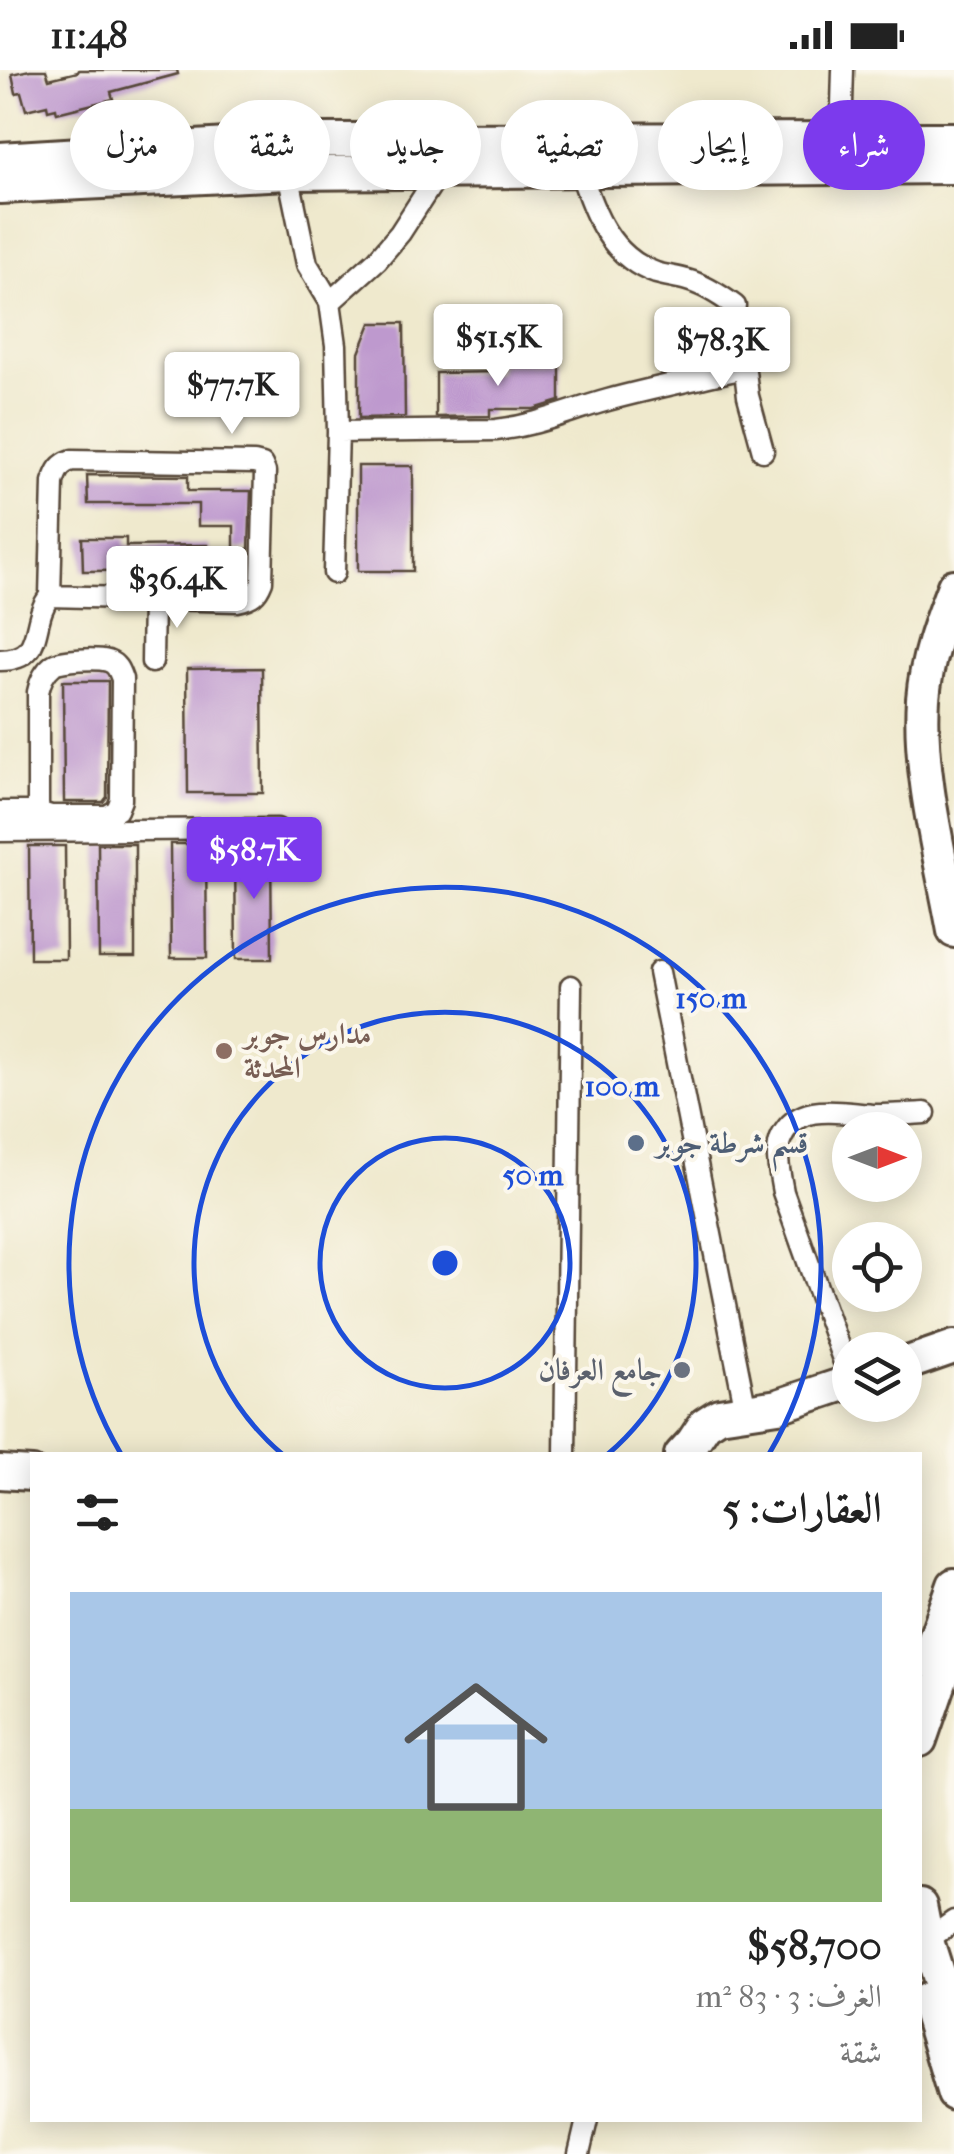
<!DOCTYPE html>
<html lang="ar">
<meta charset="utf-8">
<style>
body{margin:0;font-family:"IM FELL French Canon",Amiri,serif;background:#f2f2f2;color:#222;direction:rtl;height:100vh;display:flex;flex-direction:column;font-size:38px;white-space:nowrap}
*{box-sizing:border-box;margin:0}
p{font-size:32px;color:#767676}
.icon{flex:none;width:55px;height:55px;fill:none;stroke:currentColor;stroke-width:2;stroke-linecap:round;stroke-linejoin:round}
.map{position:relative;flex:1;overflow:hidden;direction:ltr}
.side{position:absolute;left:30px;top:1382px;width:892px;height:670px;display:flex;flex-direction:column;background:#fff;border-radius:0px;box-shadow:0 5px 25px #0003;direction:rtl}
.side>*{flex:none}
.top-card{position:absolute;left:30px;top:30px;width:895px;height:90px;direction:rtl;display:flex;gap:20px}
.needle{width:65px;rotate:90deg}
.fabs{position:absolute;left:832px;top:1042px;display:grid;gap:20px}
.fabs a{display:grid;place-items:center;width:90px;height:90px;border-radius:50%;background:#fff;box-shadow:0 5px 25px #0003;font-size:50px}
.price{position:absolute;translate:-50% -85px;padding:0 22px;border-radius:10px;background:#fff;color:#222;font-size:32px;line-height:65px;filter:drop-shadow(0 2px 5px #0008)}
.price::after{content:'';position:absolute;left:50%;top:60px;width:30px;height:22px;margin-left:-15px;background:inherit;clip-path:polygon(0 0,100% 0,50% 100%)}
.price.selected{background:#7c3aed;color:#fff}
ul{padding:0;list-style:none}
li{display:grid;align-content:center;gap:20px;height:530px;padding:0 40px}
li+li{border-top:2px solid #e0e0e0}
li span{display:grid;place-items:center;height:310px;border-radius:0px;color:#555}
li>.icon{margin-inline-start:auto}
span .icon{width:180px;height:180px;fill:#fffc;stroke-width:1}
li b{font-size:42px}
h2{display:flex;justify-content:space-between;align-items:center;height:120px;padding:0 40px;font-size:42px}
.pill{padding:0 35px;border-radius:45px;background:#fff;box-shadow:0 5px 25px #0003;font-size:35px;line-height:90px}
.pill.selected{background:#7c3aed;color:#fff}
.status{display:flex;justify-content:space-between;align-items:center;height:70px;padding:0 50px;background:#fff;direction:ltr}
.status svg{height:28px;fill:currentColor}
.map>svg:first-child{display:block}
.building{fill:#be99ce}
.lines{fill:none;stroke-linecap:round;stroke-linejoin:round}
.minor-casing{stroke:#564738;stroke-width:25}
.primary-casing{stroke:#564738;stroke-width:38}
.minor{stroke:#fff;stroke-width:20}
.primary{stroke:#fff;stroke-width:32}
.ring{fill:none;stroke:#1d4ed8;stroke-width:5}
.education-dot{fill:#8d6e63;stroke:#fbf7ec;stroke-width:4}
.service-dot{fill:#5c6f8a;stroke:#fbf7ec;stroke-width:4}
.worship-dot{fill:#6b7280;stroke:#fbf7ec;stroke-width:4}
.labels{text-anchor:middle;stroke-width:8;stroke-linejoin:round;paint-order:stroke}
.education-label{font-size:30px;font-weight:bold;fill:#785e54;stroke:#fbf7ec;text-anchor:start}
.service-label{font-size:30px;font-weight:bold;fill:#4e5e75;stroke:#fbf7ec;text-anchor:start}
.worship-label{font-size:30px;font-weight:bold;fill:#5b616d;stroke:#fbf7ec;text-anchor:end}
.centre{fill:#1d4ed8;stroke:#fbf7ec;stroke-width:5}
.ring-label{font-size:30px;text-anchor:middle;font-weight:bold;fill:#1d4ed8;stroke:#fbf7ec;stroke-width:8;stroke-linejoin:round;paint-order:stroke}
</style>
<div class="status"><b>11:48</b><svg viewBox="0 0 49 12"><path d="M0 12V9h3v3zM5 12V6h3v6zM10 12V3h3v9zM15 12V0h3v12zM26 1h20v11H26zM47 4h2v5h-2z"/></svg></div>
<div class="map">
<svg width="954" height="2084" viewBox="0 0 954 2084">
<rect width="100%" height="100%" fill="#fbf7ec"/>
<filter id="ink" filterUnits="userSpaceOnUse"><feTurbulence type="fractalNoise" baseFrequency=".01" numOctaves="2"/><feDisplacementMap in="SourceGraphic" scale="20" xChannelSelector="R" yChannelSelector="G"/><feConvolveMatrix kernelMatrix="1 2 1 2 8 2 1 2 1" color-interpolation-filters="sRGB"/></filter>
<filter id="wash" filterUnits="userSpaceOnUse"><feTurbulence type="fractalNoise" baseFrequency=".0048" numOctaves="4" result="noise"/><feDisplacementMap in="SourceGraphic" scale="40" xChannelSelector="R" yChannelSelector="G"/><feGaussianBlur stdDeviation="2.25" result="paint"/><feColorMatrix in="noise" values="0 0 0 0 0 0 0 0 0 0 0 0 0 0 0 0 0 1.4 0 .05"/><feComposite in="paint" operator="in"/></filter>
<g filter="url(#wash)">
<rect width="100%" height="100%" fill="#efe9cd"/>
<g id="blocks">
<path class="building" d="M 30,0 L 46,0 L 49,9 L 78,2 L 79,0 L 177,0 L 178,4 L 111,22 L 113,29 L 57,43 L 56,38 L 48,40 L 47,35 L 26,40 L 21,22 L 16,23 L 12,4 Z
M 371,253 L 404,253 L 405,347 L 359,348 L 359,283 Z
M 560,292 L 560,331 L 534,339 L 490,339 L 490,346 L 436,347 L 436,303 L 499,302 L 499,293 Z
M 358,396 L 413,396 L 413,501 L 358,501 Z
M 87,405 L 188,406 L 188,421 L 251,421 L 249,479 L 234,479 L 234,456 L 198,456 L 198,434 L 88,434 Z
M 82,468 L 126,468 L 126,476 L 208,475 L 208,500 L 83,501 Z
M 262,598 L 263,723 L 188,723 L 187,599 Z
M 63,611 L 108,611 L 107,727 L 103,732 L 64,732 Z
M 98,774 L 135,774 L 135,887 L 99,887 Z
M 170,774 L 206,774 L 207,888 L 171,888 Z
M 29,776 L 65,776 L 66,889 L 30,889 Z
M 235,776 L 271,776 L 272,889 L 236,889 Z"/>
</g>
</g>
<g filter="url(#ink)">
<use href="#blocks" fill-opacity="0" stroke="#564738" stroke-width="2.5"/>
<g class="lines">
<defs>
<path id="minor" d="M 841,69 L 843,0
M 580,100 C 593,142 610,187 656,203 C 666,206 677,207 687,210 C 705,215 720,225 735,236
M 288,103 L 307,194 L 330,232 L 336,275 L 338,362 L 334,503
M 330,232 L 377,190 L 400,163 L 440,101
M 739,252 L 748,326 L 763,381
M 338,362 L 496,360 C 539,355 568,341 608,330 C 652,318 698,309 743,298
M 0,590 C 47,590 29,551 50,526 L 53,412 C 57,400 60,394 72,390 L 254,393 L 262,395 L 265,402 L 262,511 C 257,524 252,528 237,531 L 50,526
M 152,592 L 153,529
M 0,742 L 38,742 L 51,746 L 107,746 L 117,740 L 121,730 L 122,609 C 119,601 117,594 108,591 C 98,588 60,589 53,595 C 44,602 40,612 38,622 L 38,742
M 0,761 L 277,759
M 659,902 L 746,1341
M 850,1309 L 783,1122 C 780,1105 774,1081 782,1066 C 800,1030 844,1044 877,1045 C 893,1045 909,1044 925,1043
M 565,1385 L 571,916
M 922,1874 L 954,1851
M 579,2084 L 587,2050"/>
<path id="primary" d="M 0,89 L 308,70 L 954,69
M 0,117 L 288,103 L 954,97
M 954,516 C 940,552 926,590 923,629 C 918,702 941,789 954,861
M 905,1294 L 954,1277
M 681,1385 L 693,1372 L 705,1354 L 719,1345 L 778,1336 L 850,1312
M 0,1402 L 32,1404
M 927,1591 L 954,1515
M 920,1670 L 954,1571
M 920,1836 L 927,1871 L 954,1956
M 926,1930 L 954,2024"/>
</defs>
<use href="#minor" class="minor-casing"/>
<use href="#primary" class="primary-casing"/>
<use href="#minor" class="minor"/>
<use href="#primary" class="primary"/>
</g>
</g>
<g class="ring">
<circle cx="445" cy="1193" r="125"/>
<path d="M282 1384A251 251 0 1 1 608 1384"/>
<path d="M121 1384A376 376 0 1 1 769 1384"/>
</g>
<circle class="education-dot" cx="224" cy="981" r="10"/>
<circle class="service-dot" cx="636" cy="1073" r="10"/>
<circle class="worship-dot" cx="682" cy="1300" r="10"/>
<g class="labels">
<g class="education-label">
<text x="244" y="974">مدارس جوبر<tspan x="244" dy="34">المحدثة</tspan></text>
</g>
<g class="service-label">
<text x="656" y="1083">قسم شرطة جوبر</text>
</g>
<g class="worship-label">
<text x="662" y="1310">جامع العرفان</text>
</g>
</g>
<circle cx="445" cy="1193" r="15" class="centre"/>
<g class="ring-label">
<text x="711" y="938">150 m</text>
<text x="622" y="1026">100 m</text>
<text x="533" y="1115">50 m</text>
</g>
</svg>
<div class="fabs">
<a><svg class="needle" viewBox="-14 -14 28 28"><path d="M0-13l5 13h-10z" fill="#e53935"/><path d="M0 13l5-13h-10z" fill="#767676"/></svg></a>
<a><svg class="icon" aria-label="locate" viewBox="0 0 24 24"><circle cx="12" cy="12" r="6"/><path d="M12 2v4M12 18v4M2 12h4M18 12h4"/></svg></a>
<a><svg class="icon" aria-label="layers" viewBox="0 0 24 24"><path d="M12 4l9 5-9 5-9-5zM3 14l9 5 9-5"/></svg></a>
</div>
<b class="price" style="left:498px;top:319px">$51.5K</b>
<b class="price" style="left:722px;top:322px">$78.3K</b>
<b class="price" style="left:232px;top:367px">$77.7K</b>
<b class="price" style="left:177px;top:561px">$36.4K</b>
<b class="price selected" style="left:254px;top:832px">$58.7K</b>
<div class="top-card">
<a class="pill selected">شراء</a>
<a class="pill">إيجار</a>
<a class="pill">تصفية</a>
<a class="pill">جديد</a>
<a class="pill">شقة</a>
<a class="pill">منزل</a>
</div>
<section class="side">
<h2>العقارات: 5<svg class="icon" aria-label="filters" viewBox="0 0 24 24"><path d="M4 7h16M4 17h16"/><circle cx="9" cy="7" r="2"/><circle cx="15" cy="17" r="2"/></svg></h2>
<ul>
<li><span style="background:linear-gradient(#a9c7e8 70%,#8fb573 0)"><svg class="icon" aria-label="home" viewBox="0 0 24 24"><path d="M3 11l9-7 9 7M6 9v11h12V9"/></svg></span><div><b>$58,700</b><p>الغرف: 3 · 83 m²</p><p>شقة</p></div></li>
</ul>
</section>
</div>
